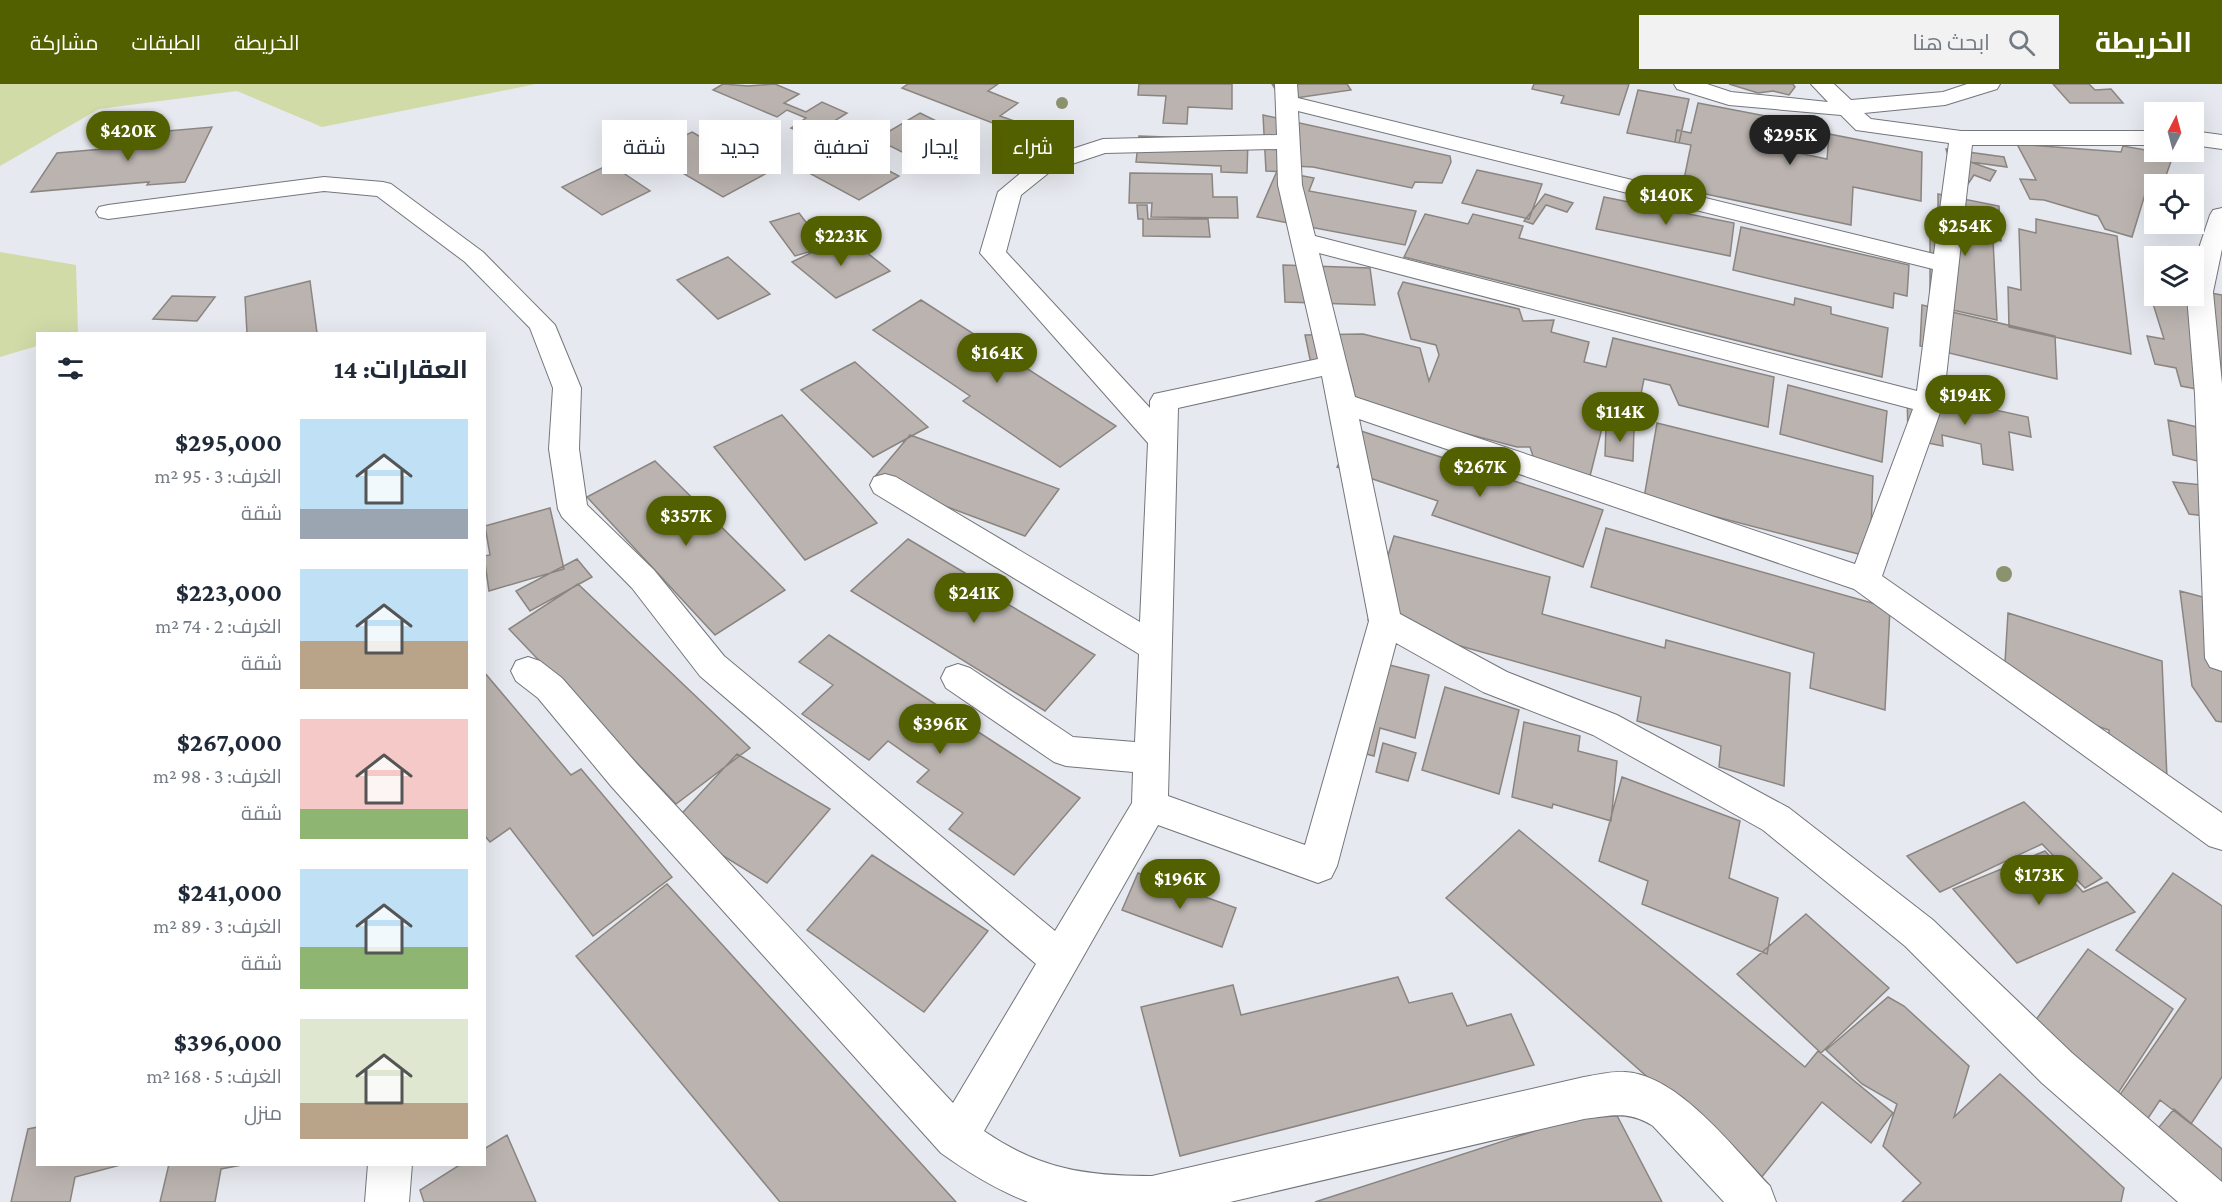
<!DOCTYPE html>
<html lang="ar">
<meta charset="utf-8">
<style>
body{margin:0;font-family:"Crimson Pro",Cairo,serif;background:#f2f2f3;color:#1f2937;direction:rtl;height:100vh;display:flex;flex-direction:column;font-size:22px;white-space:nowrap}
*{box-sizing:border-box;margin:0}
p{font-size:20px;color:#747a83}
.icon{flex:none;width:33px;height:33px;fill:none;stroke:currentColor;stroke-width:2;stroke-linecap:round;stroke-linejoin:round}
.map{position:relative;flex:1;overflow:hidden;direction:ltr}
.panel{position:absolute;left:36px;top:248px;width:450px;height:834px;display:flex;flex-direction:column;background:#fff;border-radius:0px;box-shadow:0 6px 24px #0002;direction:rtl}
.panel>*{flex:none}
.hud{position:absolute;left:504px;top:36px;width:570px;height:54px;direction:rtl;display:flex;gap:12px}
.needle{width:39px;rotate:6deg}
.fabs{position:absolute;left:2144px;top:18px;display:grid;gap:12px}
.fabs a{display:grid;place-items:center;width:60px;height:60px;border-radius:0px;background:#fff;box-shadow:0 6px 24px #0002;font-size:30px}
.price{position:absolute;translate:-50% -51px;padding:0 14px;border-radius:21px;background:#536000;color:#fff;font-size:20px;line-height:39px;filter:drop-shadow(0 2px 3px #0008)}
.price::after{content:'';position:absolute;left:50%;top:36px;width:18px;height:14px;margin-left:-9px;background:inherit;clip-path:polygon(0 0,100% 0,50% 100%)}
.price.current{background:#222;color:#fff}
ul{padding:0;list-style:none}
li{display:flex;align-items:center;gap:18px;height:150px;padding:0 18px}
li span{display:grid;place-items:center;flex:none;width:168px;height:120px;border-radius:0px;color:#555}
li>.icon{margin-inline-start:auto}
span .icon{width:72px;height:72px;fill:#fffc;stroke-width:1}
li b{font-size:26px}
h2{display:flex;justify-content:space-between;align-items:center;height:72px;padding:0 18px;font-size:26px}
.chip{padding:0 21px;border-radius:0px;background:#fff;box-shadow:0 6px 24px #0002;font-size:21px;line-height:54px}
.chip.current{background:#536000;color:#fff}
header{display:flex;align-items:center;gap:36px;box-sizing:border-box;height:84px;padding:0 30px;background:#536000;color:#fff}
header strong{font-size:28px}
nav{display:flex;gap:33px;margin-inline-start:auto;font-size:21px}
.search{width:420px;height:54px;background:#f2f2f3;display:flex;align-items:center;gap:15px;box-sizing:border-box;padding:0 21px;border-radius:0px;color:#747a83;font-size:22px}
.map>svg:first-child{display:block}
.green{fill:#d1dba8}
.building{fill:#bab3af;stroke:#8b8581;stroke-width:1.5}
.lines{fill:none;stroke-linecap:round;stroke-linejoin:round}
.minor-casing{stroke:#74767c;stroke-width:2}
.minor{fill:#fff;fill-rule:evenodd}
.tree{fill:#8b926e}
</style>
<header>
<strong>الخريطة</strong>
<div class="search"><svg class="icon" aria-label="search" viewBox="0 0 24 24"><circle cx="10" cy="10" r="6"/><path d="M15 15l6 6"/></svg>ابحث هنا</div>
<nav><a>الخريطة</a><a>الطبقات</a><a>مشاركة</a></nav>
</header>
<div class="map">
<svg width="2222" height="1118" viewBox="0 0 2222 1118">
<rect width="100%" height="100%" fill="#e6e9ef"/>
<path class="green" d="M 0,0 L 536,0 L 322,43 L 237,7 L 99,25 L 0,82 Z
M 0,168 L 76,181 L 78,249 L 38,249 L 37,262 L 0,273 Z"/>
<path class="building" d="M 723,0 L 748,2 L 775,0 L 799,10 L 784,19 L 806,28 L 822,18 L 847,29 L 811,52 L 791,44 L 806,34 L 787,26 L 777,33 L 713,6 Z
M 908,0 L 998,0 L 988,7 L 1018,19 L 1000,32 L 1017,38 L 1008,45 L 902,4 Z
M 1139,0 L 1232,0 L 1232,25 L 1188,23 L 1187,40 L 1163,39 L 1166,12 L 1138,11 Z
M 1272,0 L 1347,0 L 1351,6 L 1282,16 Z
M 1534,0 L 1629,0 L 1619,31 L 1561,19 L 1564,12 L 1532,5 Z
M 1729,0 L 1793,0 L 1795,3 L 1789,11 L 1773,7 L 1758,9 Z
M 2053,0 L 2089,0 L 2095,6 L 2111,5 L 2123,19 L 2070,19 Z
M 1638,6 L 1689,15 L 1679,59 L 1627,49 Z
M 1698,19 L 1802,39 L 1798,69 L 1827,75 L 1829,50 L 1922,68 L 1921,117 L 1853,103 L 1851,141 L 1682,105 L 1691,61 L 1675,58 L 1677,46 L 1691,49 Z
M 920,29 L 971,54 L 928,81 L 876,55 Z
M 1263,31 L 1450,72 L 1451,78 L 1442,99 L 1415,98 L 1412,104 L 1313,83 L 1293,82 L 1293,88 L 1266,87 Z
M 212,43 L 185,98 L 147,101 L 149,98 L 31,108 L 57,69 L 114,64 L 122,51 Z
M 692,48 L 765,90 L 723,113 L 649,69 Z
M 751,52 L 779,74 L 753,85 L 725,63 Z
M 1139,52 L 1248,56 L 1247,89 L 1221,88 L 1221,82 L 1136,78 Z
M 2017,60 L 2121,68 L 2123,62 L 2157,68 L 2193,68 L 2193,65 L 2203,67 L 2200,77 L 2174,69 L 2163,100 L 2154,100 L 2154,107 L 2146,107 L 2132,153 L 2105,145 L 2098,132 L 2044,116 L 2030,115 L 2020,95 L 2036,96 Z
M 1946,65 L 2004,73 L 2007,83 L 1949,75 Z
M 851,67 L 899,92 L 859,116 L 811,90 Z
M 1962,75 L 1996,87 L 1990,97 L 1974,91 L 1964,106 Z
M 610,80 L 650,107 L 602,131 L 562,103 Z
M 1477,86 L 1542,100 L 1529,135 L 1462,119 Z
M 1277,87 L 1314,94 L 1309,107 L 1416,127 L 1405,161 L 1257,133 Z
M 1130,89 L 1212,90 L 1213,113 L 1237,113 L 1238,134 L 1151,133 L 1152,119 L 1129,119 Z
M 1545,110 L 1573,119 L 1567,128 L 1546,121 L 1533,140 L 1524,137 Z
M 1938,110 L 1999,122 L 2001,157 L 1993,156 L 1997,236 L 1930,221 L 1930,144 L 1938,146 Z
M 1604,113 L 1734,139 L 1730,172 L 1596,145 Z
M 1137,121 L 1147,121 L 1148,135 L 1208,135 L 1210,153 L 1143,152 L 1143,135 L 1138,135 Z
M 799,129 L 825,163 L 795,172 L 770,138 Z
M 1425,130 L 1468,140 L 1473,130 L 1523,142 L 1519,154 L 1794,221 L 1795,214 L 1831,223 L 1831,230 L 1888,244 L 1882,293 L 1404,173 Z
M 2036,135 L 2117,152 L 2131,270 L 2009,243 L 2008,203 L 2021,206 L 2019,145 L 2036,149 Z
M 1741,143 L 1909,181 L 1907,212 L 1894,209 L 1893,224 L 1733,186 Z
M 846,152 L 890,187 L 836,214 L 792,178 Z
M 728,173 L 770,210 L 718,235 L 677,196 Z
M 1283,181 L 1370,184 L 1375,221 L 1285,218 Z
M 310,197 L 317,249 L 247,249 L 245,213 Z
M 2146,197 L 2154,199 L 2154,212 L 2193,212 L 2193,206 L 2222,211 L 2222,310 L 2181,302 L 2176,284 L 2155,280 L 2147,252 L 2164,255 Z
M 1403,198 L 1519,225 L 1523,237 L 1554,236 L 1551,248 L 1589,258 L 1584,278 L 1606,283 L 1613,254 L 1774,293 L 1768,343 L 1679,321 L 1670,301 L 1644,295 L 1640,315 L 1609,316 L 1590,392 L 1535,378 L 1530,363 L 1517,363 L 1357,321 L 1350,291 L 1311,280 L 1305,251 L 1363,250 L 1420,264 L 1429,297 L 1439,271 L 1436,261 L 1411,255 L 1398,209 Z
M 172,212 L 215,213 L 197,237 L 153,235 Z
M 921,216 L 1116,342 L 1060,383 L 963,317 L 970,312 L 873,246 Z
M 1922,221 L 2055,252 L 2057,295 L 1920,262 Z
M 855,278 L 928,343 L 873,373 L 801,306 Z
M 1788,301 L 1887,327 L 1882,378 L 1780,350 Z
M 1907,307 L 2028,333 L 2031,353 L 2009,348 L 2013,386 L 1983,380 L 1981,360 L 1942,351 L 1943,362 L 1908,355 Z
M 782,331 L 877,439 L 805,476 L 714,363 Z
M 2168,336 L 2222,349 L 2222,383 L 2173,371 Z
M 1657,339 L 1873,392 L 1870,473 L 1644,414 Z
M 1606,340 L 1634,345 L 1633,377 L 1605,372 Z
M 1358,346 L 1603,426 L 1583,483 L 1432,431 L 1438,417 L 1337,383 Z
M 910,351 L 1059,405 L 1025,452 L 873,395 Z
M 655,377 L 785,506 L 715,551 L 587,413 Z
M 2173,398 L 2222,403 L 2222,434 L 2189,430 Z
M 550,424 L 564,485 L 489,507 L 484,472 L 490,471 L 485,442 Z
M 1606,444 L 1890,524 L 1885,626 L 1810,604 L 1814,569 L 1591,503 Z
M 1394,452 L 1550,493 L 1542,530 L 1665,564 L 1666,556 L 1790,589 L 1784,702 L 1719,683 L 1721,662 L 1637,637 L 1641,613 L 1368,536 Z
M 908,455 L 965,489 L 961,493 L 1095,571 L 1045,627 L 851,507 Z
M 577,475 L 592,493 L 530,527 L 516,507 Z
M 578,500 L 750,664 L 676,720 L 509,545 Z
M 2180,507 L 2222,518 L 2222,638 L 2216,637 L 2192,602 Z
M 2008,529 L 2162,577 L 2167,694 L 2109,674 L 2109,646 L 2003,611 Z
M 829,551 L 1080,714 L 1014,791 L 949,745 L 963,729 L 917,698 L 929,686 L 888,657 L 869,676 L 802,630 L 833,601 L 799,578 Z
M 1370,576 L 1429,591 L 1415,654 L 1380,644 L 1374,672 L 1347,665 Z
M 484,588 L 571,691 L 581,685 L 672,793 L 593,852 L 510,744 L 490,758 L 484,751 Z
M 1445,603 L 1519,626 L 1499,710 L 1422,686 Z
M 1524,638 L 1580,652 L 1578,667 L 1617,677 L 1611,737 L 1553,720 L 1552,724 L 1512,713 Z
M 1383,659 L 1416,669 L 1408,697 L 1376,688 Z
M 737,670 L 830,725 L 767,799 L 672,740 Z
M 1622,693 L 1740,737 L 1729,794 L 1778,814 L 1767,870 L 1642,820 L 1648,797 L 1599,777 Z
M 2024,718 L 2102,794 L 2085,804 L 2042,760 L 1940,808 L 1907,772 Z
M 1519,746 L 1805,983 L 1818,967 L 1893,1029 L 1871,1059 L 1822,1018 L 1761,1094 L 1446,814 Z
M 2045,767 L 2083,808 L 2107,798 L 2135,828 L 2017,879 L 1953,805 Z
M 872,771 L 988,847 L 924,928 L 807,846 Z
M 1138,789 L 1236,824 L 1222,863 L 1122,826 Z
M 2173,789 L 2222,822 L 2222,993 L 2191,1040 L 2160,1016 L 2139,1048 L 2110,1025 L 2186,915 L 2116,866 Z
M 667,800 L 956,1118 L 780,1118 L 576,872 Z
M 1806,830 L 1889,904 L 1821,969 L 1737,890 Z
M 2088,865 L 2173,925 L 2109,1023 L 2021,956 Z
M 1398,893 L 1409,919 L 1452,909 L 1467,942 L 1511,930 L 1534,981 L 1180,1072 L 1141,923 L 1233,901 L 1241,931 Z
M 1888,913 L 1904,922 L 1969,982 L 1954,1033 L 2000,990 L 2124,1104 L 2121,1118 L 1902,1118 L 1921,1099 L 1883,1062 L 1897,1020 L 1862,1000 L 1826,966 Z
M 1612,1022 L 1662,1118 L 1315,1118 Z
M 2174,1025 L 2222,1065 L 2222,1118 L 2180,1118 L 2150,1054 Z
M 38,1043 L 38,1080 L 124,1080 L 75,1093 L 70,1118 L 11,1118 L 28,1045 Z
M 507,1051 L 536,1118 L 424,1118 L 420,1106 L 461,1080 L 484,1080 L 484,1065 Z
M 169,1080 L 247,1080 L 221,1085 L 215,1118 L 160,1118 Z"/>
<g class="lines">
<defs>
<path id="minor" d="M 1275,0 L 1297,0 L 1298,14 L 1934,170 L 1949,59 L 1856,46 L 1841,31 L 1729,21 L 1677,5 L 1674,0 L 1707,0 L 1731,8 L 1828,18 L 1811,0 L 1834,0 L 1851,16 L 1943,8 L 1967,0 L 2000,0 L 1997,5 L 1945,21 L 1864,29 L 1871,35 L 1961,47 L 2154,47 L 2154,61 L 1972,61 L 1943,320 L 1882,492 L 2222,729 L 2222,766 L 2209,762 L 1854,505 L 1359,335 L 1400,530 L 1507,588 L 1617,631 L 1789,724 L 1933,836 L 2072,969 L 2222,1098 L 2222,1118 L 2178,1118 L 2042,999 L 1905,862 L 1763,746 L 1593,651 L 1483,608 L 1396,559 L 1337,782 L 1331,794 L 1318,799 L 1158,741 L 984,1047 C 1039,1085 1086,1092 1152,1092 L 1584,993 C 1597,991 1612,987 1625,988 C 1679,991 1734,1065 1770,1102 L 1776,1118 L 1724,1118 L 1653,1042 C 1628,1026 1612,1032 1584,1035 L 1230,1118 L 1028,1118 C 997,1106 969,1089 941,1069 L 611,702 L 538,614 L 516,597 L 511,587 L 516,577 L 528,573 L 540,577 L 562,594 L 637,680 L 953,1019 L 1036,880 L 700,592 L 632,504 L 562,433 L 558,425 L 549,365 L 553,304 L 530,244 L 465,178 L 377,112 L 324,107 L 108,135 L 99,133 L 96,128 L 99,123 L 108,121 L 324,93 L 383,98 L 391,100 L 483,168 L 555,241 L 581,304 L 579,365 L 587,421 L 654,486 L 724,572 L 1055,847 L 1132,719 L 1133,688 L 1066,682 L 1054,678 L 946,604 L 941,594 L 946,584 L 958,580 L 970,584 L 1073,653 L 1135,658 L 1139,570 L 874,409 L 870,401 L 874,393 L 885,390 L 896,393 L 1140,538 L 1148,359 L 980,169 L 998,108 L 1035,77 L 1103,55 L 1277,51 ZM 1298,27 L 1933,185 L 1917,307 L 1315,152 L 1302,101 ZM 1277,65 L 1278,101 L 1318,275 L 1154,310 L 1150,317 L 1150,324 L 1006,168 L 1021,111 L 1051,87 L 1105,69 ZM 1319,169 L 1913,325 L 1855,480 L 1355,313 ZM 1322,292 L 1369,537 L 1305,761 L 1168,712 L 1178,324 Z
M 2193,47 L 2222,51 L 2222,65 L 2193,61 Z
M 2222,124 L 2222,165 L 2213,208 L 2222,300 L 2222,587 L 2210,583 L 2205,574 L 2195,310 L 2187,212 L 2193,212 L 2193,182 L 2210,131 L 2213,126 Z
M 368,1080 L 412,1080 L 409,1118 L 365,1118 Z"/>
</defs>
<use href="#minor" class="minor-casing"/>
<use href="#minor" class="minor"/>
</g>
<g class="tree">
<circle cx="1062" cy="19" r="6"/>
<circle cx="2004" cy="490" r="8"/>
</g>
</svg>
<div class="fabs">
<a><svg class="needle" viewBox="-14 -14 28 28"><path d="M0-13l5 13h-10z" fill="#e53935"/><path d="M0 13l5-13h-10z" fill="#747a83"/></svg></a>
<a><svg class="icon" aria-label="locate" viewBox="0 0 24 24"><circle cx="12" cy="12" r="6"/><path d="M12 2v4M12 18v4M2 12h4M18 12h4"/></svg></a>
<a><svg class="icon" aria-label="layers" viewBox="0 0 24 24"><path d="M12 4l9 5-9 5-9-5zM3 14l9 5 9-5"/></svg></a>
</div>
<b class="price" style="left:128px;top:78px">$420K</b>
<b class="price current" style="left:1790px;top:82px">$295K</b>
<b class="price" style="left:1666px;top:142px">$140K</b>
<b class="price" style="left:1965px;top:173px">$254K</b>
<b class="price" style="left:841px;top:183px">$223K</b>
<b class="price" style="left:997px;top:300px">$164K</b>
<b class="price" style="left:1965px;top:342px">$194K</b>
<b class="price" style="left:1620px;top:359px">$114K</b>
<b class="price" style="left:1480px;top:414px">$267K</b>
<b class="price" style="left:686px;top:463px">$357K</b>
<b class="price" style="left:974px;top:540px">$241K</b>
<b class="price" style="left:940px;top:671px">$396K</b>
<b class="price" style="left:2039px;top:822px">$173K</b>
<b class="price" style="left:1180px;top:826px">$196K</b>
<div class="hud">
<a class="chip current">شراء</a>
<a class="chip">إيجار</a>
<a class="chip">تصفية</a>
<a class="chip">جديد</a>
<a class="chip">شقة</a>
</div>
<section class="panel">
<h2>العقارات: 14<svg class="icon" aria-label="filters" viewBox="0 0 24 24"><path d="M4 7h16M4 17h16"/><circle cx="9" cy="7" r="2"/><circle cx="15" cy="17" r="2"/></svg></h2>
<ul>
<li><span style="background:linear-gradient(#bfe0f5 75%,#9aa5b1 0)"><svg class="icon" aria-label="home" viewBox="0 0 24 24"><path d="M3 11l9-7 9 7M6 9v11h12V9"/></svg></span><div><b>$295,000</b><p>الغرف: 3 · 95 m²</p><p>شقة</p></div></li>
<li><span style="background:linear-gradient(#bfe0f5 60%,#b9a48a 0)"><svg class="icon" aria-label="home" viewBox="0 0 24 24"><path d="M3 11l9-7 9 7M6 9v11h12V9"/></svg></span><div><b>$223,000</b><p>الغرف: 2 · 74 m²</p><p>شقة</p></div></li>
<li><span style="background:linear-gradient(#f6c9c9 75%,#8fb573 0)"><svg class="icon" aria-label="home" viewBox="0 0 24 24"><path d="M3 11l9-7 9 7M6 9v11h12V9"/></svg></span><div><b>$267,000</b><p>الغرف: 3 · 98 m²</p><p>شقة</p></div></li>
<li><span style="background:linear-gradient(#bfe0f5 65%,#8fb573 0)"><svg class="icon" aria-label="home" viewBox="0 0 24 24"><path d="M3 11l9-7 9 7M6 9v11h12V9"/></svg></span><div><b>$241,000</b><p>الغرف: 3 · 89 m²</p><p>شقة</p></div></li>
<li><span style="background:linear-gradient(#dfe7d0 70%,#b9a48a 0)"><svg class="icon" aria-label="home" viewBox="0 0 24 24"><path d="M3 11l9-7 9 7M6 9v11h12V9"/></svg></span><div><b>$396,000</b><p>الغرف: 5 · 168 m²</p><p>منزل</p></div></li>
</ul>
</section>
</div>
